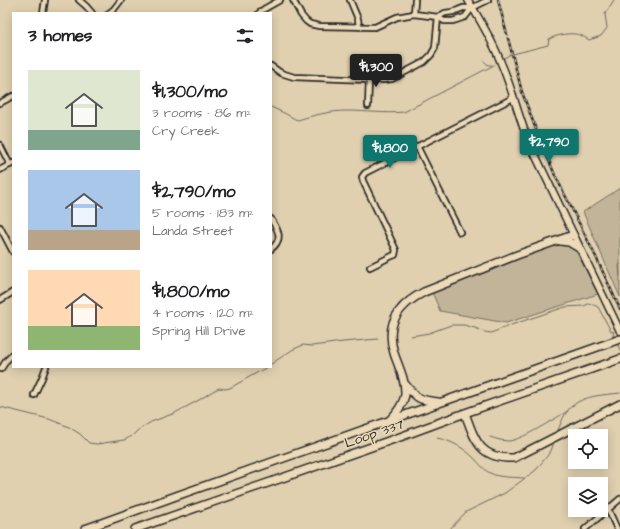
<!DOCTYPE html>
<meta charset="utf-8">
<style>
body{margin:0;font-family:"Architects Daughter",sans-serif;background:#f6f6f6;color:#202124;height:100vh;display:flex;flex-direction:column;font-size:15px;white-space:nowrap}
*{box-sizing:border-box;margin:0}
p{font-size:13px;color:#757577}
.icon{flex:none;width:22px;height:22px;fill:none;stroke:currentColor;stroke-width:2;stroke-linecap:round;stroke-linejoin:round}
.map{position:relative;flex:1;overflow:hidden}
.details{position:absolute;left:12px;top:12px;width:260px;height:356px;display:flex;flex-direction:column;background:#fff;border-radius:0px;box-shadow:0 2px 10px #0003}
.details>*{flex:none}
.controls{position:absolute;left:568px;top:429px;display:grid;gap:8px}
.controls a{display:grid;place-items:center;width:40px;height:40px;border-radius:0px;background:#fff;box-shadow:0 2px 10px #0003;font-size:20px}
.price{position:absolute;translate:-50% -34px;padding:0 9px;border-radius:4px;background:#0f766e;color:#fff;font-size:13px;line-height:26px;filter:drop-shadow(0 1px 2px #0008)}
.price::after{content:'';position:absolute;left:50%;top:24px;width:12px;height:9px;margin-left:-6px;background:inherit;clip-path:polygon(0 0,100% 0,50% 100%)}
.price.on{background:#222;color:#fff}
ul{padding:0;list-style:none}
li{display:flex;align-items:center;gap:12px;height:100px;padding:0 16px}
li span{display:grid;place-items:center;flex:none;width:112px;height:80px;border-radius:0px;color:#555}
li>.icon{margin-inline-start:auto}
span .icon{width:48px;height:48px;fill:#fffc;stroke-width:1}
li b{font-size:17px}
h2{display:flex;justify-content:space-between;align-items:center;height:48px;padding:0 16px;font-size:17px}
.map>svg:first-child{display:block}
.green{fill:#c2b499;stroke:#767062}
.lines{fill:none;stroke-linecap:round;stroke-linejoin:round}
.stream{stroke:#6c665b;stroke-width:1}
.street-casing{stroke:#2b2b2b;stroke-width:8}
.secondary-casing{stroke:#2b2b2b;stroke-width:9}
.primary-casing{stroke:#2b2b2b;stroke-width:10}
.street{stroke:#ecdab8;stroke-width:4.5}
.secondary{stroke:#ecdab8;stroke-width:6}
.primary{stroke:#ecdab8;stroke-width:7}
.rail-casing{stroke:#2b2b2b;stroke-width:2.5}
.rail{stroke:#ecdab8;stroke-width:1;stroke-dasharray:3;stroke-linecap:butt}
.labels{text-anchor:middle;stroke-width:3;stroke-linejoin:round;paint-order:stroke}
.street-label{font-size:14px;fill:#2b2b2b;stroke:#ecdab8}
</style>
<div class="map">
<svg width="620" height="529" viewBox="0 0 620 529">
<rect width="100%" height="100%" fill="#e0d0b0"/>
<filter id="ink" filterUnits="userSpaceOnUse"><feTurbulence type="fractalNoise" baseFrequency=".025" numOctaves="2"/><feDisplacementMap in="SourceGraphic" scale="8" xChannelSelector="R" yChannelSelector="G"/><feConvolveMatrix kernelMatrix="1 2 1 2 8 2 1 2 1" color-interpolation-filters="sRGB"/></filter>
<g filter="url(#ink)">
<path class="green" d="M 620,188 L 620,297 L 583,212 Z
M 563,243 L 574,247 L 598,294 L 506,323 L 440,311 L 432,292 L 553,244 Z"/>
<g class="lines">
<path class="stream" d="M 503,59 L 509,55 L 548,45 L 549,39 C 557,35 571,32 580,35 C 583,36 586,38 589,40 L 601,36 L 607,28 L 605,14 L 614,0
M 484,61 L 488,65 L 492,65
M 271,107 L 284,113 L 295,119 L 298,120 C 314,115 330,111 347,111 C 366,111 385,114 404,112 L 494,65
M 620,264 L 619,266 L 620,276
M 411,336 L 429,333 L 451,325 L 464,325 L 475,328 L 485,332 L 491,333 L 511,325 L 565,307 L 584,306 L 588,304 L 594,305 L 598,307 L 611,331 L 614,332 L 613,335 L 614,339
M 617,343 L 620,350
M 271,364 L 292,350 L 303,345 L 312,346 L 343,342 L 378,339
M 0,407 L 49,419 L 69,427 L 80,434 L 89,443 L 97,444 L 124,440 L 132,436 L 138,430 L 151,422 L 175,413 L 199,400 L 213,391 L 219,388 L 225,389 L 230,388 L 267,367
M 557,433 C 560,425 565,411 572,406 C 585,395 604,395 620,393
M 490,437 C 496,439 502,441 509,441 C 524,439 553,419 568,411
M 437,438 C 452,441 464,448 474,458 C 479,463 484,470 490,473 C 499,478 514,477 524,478
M 450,529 L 466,512 L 505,493 L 536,470 L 551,451 L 554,442"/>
<defs>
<path id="street" d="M 79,0 L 86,6 L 92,13
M 293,0 L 301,15 L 306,21 L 310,24 L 319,26 L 375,27 L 397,17 L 414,14 L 438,17 L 444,21 L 453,21 L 465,17 L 472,8 L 488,0
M 350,0 L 358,19 L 359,27
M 43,13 L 45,0
M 109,13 L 114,9 L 121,0
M 259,13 L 264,9 L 280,0
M 414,14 L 415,0
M 438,17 L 445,13 L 453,12 L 463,8 L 472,8
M 271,66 L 281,73 L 294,77 L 369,80 L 383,80 L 392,79 L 424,62 L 431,55 L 435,48 L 438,17
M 0,103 L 13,96
M 368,106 L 369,80
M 0,145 L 10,165
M 417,146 L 460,232
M 0,170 L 13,163
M 271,219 C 278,230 284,239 271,249
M 0,227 L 13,252
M 370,267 L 392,256 L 395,255 L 396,250 L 363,181 L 362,177 L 365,173 L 513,98
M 0,300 L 13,292
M 1,369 L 6,361 L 13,354
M 34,395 L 42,378 L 46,367
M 608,509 L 617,529
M 585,529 L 620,499"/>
<path id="secondary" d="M 468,0 C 480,20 493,41 501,63 C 512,88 518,115 528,140 L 620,331"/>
<path id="primary" d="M 560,241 L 569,242 L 579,248
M 405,384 C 417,399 419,400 438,402
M 465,413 C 475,441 480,459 514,458 L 620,404
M 389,421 C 396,414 403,405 405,395 C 406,380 398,366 394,353 C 385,324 398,305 424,292 L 517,255 L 573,235
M 85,529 L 176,496 L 620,339
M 135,529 L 400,437 L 465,413 L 620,359"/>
</defs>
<use href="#street" class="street-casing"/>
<use href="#secondary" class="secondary-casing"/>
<use href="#primary" class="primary-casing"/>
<use href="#street" class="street"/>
<use href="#secondary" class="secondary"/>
<use href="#primary" class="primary"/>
<defs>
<path id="rail" d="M 498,0 L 522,92 L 538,135 L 555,175 L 596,257 L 620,309"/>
</defs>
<use href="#rail" class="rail-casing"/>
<use href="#rail" class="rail"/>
</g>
</g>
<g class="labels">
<g class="street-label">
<text transform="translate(374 433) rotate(-19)" y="5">Loop 337</text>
</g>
</g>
</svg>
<div class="controls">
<a><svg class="icon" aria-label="locate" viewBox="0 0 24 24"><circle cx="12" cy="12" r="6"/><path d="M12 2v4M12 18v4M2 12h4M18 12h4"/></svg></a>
<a><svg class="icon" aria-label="layers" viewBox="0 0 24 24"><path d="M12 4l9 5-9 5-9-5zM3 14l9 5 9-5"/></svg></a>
</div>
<b class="price on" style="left:376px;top:88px">$1,300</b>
<b class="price" style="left:549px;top:163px">$2,790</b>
<b class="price" style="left:390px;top:169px">$1,800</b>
<section class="details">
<h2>3 homes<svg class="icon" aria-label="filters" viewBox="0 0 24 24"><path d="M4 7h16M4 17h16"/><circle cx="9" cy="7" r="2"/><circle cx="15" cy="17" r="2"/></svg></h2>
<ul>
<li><span style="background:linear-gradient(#dfe7d0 75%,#7fa58c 0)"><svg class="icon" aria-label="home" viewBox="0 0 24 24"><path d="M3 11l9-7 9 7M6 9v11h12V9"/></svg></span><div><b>$1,300/mo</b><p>3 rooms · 86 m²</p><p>Cry Creek</p></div></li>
<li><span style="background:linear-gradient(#a9c7e8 75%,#b9a48a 0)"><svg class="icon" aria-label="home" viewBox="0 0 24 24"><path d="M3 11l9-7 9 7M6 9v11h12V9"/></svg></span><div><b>$2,790/mo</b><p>5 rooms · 183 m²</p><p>Landa Street</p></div></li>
<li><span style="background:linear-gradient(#ffd9b3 70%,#8fb573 0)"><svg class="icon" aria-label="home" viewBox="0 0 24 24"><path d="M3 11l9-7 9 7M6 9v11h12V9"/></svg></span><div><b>$1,800/mo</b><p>4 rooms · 120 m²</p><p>Spring Hill Drive</p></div></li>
</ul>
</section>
</div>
